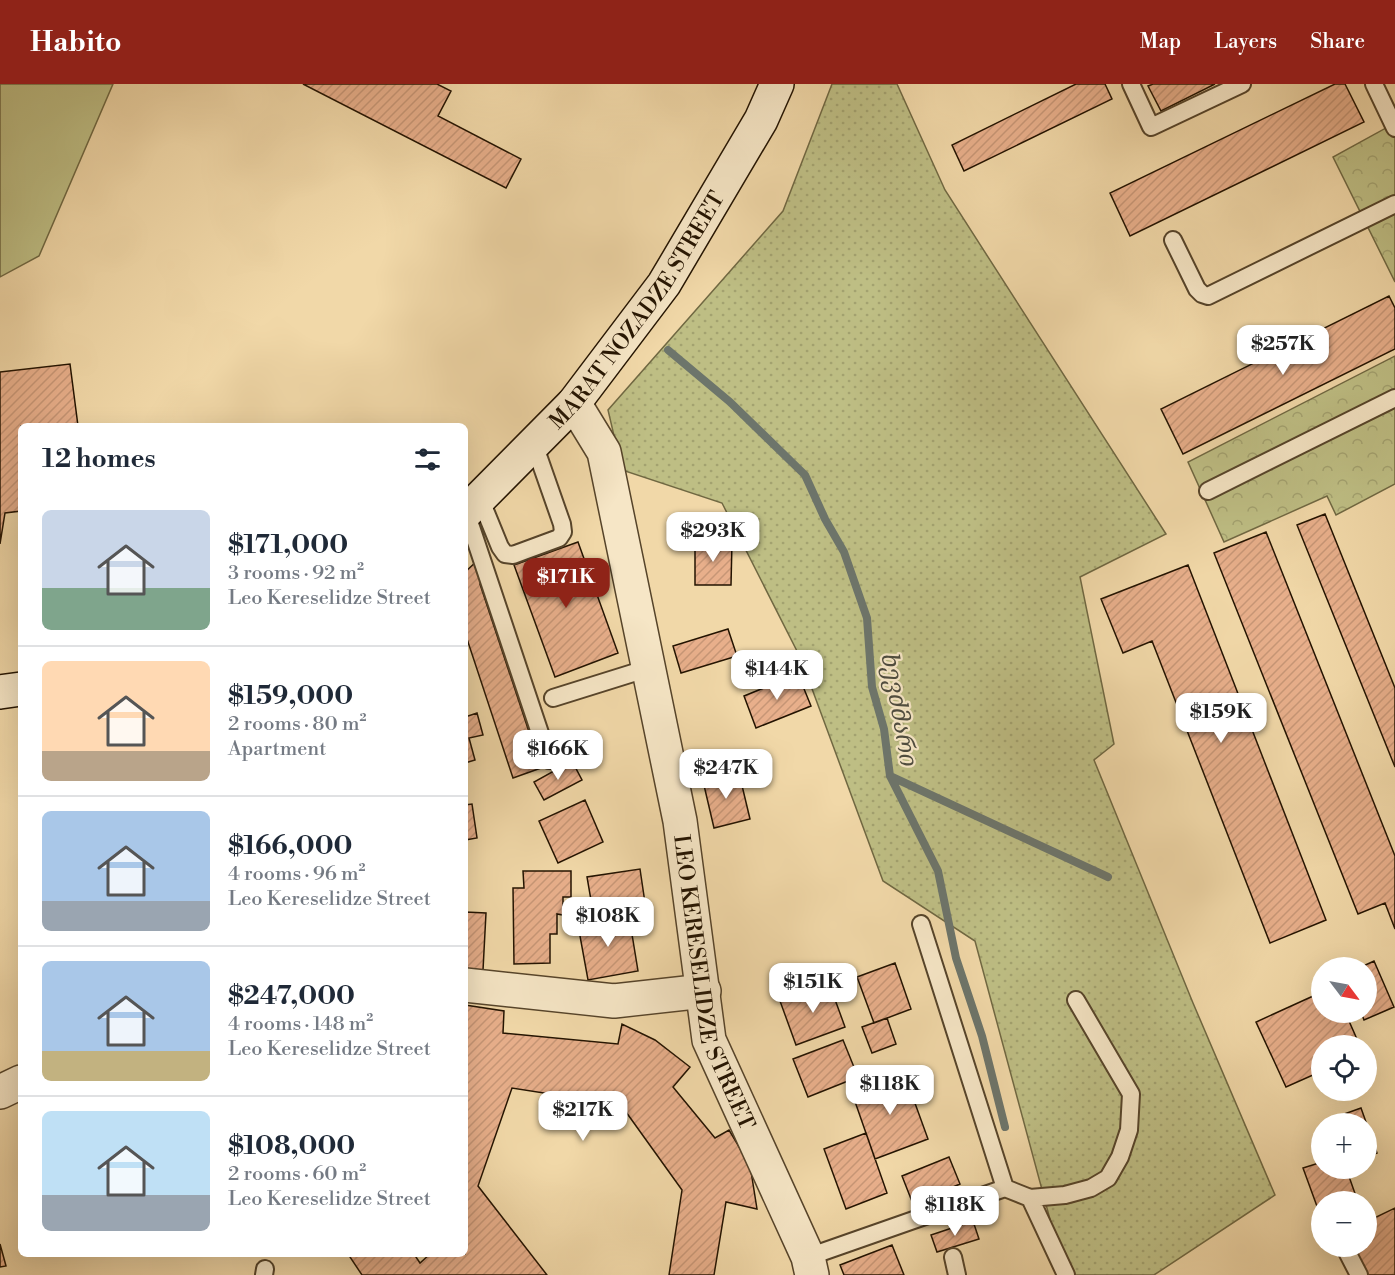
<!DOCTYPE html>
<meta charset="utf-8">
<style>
body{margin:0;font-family:"Libre Bodoni","Noto Serif Georgian",serif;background:#f2f2f3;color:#1f2937;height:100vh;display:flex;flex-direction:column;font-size:22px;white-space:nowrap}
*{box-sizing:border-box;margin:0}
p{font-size:20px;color:#747a83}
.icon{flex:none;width:33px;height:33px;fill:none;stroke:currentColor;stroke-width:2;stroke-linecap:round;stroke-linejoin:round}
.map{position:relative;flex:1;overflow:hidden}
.drawer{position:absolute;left:18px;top:339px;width:450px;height:834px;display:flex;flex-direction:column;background:#fff;border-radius:9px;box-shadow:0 6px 24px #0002}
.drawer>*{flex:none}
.needle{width:39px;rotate:122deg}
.buttons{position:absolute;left:1311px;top:873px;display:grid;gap:12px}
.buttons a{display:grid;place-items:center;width:66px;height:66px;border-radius:50%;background:#fff;box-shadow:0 6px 24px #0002;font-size:30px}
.price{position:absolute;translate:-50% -51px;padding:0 14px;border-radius:12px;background:#fff;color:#222;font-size:20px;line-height:39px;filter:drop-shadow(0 2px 3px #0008)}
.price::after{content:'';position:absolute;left:50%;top:36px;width:18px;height:14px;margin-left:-9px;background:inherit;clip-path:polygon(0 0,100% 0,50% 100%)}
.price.active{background:#8f2418;color:#fff}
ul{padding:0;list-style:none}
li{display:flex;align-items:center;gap:18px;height:150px;padding:0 24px}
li+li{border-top:2px solid #e0e1e3}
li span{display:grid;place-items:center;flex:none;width:168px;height:120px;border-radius:9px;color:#555}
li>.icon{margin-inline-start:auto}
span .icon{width:72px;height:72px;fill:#fffc;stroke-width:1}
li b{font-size:26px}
h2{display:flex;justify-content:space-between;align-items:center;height:72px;padding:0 24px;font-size:26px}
header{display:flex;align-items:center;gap:36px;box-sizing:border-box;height:84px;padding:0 30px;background:#8f2418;color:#fff}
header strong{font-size:28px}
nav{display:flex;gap:33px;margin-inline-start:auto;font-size:21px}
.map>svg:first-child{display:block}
.grass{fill:url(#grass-dots);stroke:#706842;stroke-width:1.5}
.forest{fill:url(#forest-crowns);stroke:#706842;stroke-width:1.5}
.pitch{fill:#bebe84;stroke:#706842;stroke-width:1.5}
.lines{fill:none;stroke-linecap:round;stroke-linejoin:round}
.stream{stroke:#6d756b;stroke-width:8}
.building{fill:url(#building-hatch);stroke:#231300;stroke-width:1.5}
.lane-casing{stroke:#56442a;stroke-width:20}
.street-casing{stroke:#56442a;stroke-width:36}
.secondary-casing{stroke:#231300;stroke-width:36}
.lane{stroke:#f6e6c6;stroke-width:16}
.street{stroke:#f6e6c6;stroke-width:33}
.secondary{stroke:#f6e6c6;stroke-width:33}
.labels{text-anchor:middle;stroke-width:4.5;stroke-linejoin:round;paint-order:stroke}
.street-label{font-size:22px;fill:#231300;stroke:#f6e6c6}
.water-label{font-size:24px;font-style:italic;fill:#4e4c3f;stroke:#f6e6c6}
</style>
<header>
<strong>Habito</strong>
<nav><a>Map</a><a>Layers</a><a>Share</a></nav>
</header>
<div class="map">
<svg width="1395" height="1191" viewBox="0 0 1395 1191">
<defs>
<pattern id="grass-dots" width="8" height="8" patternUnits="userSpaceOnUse" patternTransform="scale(1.5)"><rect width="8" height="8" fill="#bebe84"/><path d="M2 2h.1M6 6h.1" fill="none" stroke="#a3a270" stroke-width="1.8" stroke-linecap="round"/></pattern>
<pattern id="forest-crowns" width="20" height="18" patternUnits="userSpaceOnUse" patternTransform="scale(1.5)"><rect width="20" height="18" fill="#bebe84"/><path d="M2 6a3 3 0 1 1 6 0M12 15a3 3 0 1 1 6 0" fill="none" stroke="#a3a270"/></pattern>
<pattern id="building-hatch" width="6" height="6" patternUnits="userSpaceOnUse" patternTransform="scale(1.5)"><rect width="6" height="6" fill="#e8af8b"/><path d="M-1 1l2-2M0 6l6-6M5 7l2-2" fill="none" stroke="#c79676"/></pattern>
</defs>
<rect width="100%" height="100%" fill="#f1d8a8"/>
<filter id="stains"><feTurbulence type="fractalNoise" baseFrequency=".00333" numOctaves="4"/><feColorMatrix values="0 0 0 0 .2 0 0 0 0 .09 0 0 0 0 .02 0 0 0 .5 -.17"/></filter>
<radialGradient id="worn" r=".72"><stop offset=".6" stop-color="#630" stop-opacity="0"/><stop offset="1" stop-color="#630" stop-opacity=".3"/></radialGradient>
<path class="grass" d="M 832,0 L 897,0 L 945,106 L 1166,450 L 1080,493 L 1114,660 L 1094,676 L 1193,919 L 1275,1111 L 1154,1191 L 1065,1191 L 975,857 L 883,797 L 801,575 L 722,419 L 622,386 L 608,326 L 783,127 Z"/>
<path class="forest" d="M 1395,39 L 1395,198 L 1333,73 Z
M 1395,272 L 1395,400 L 1336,431 L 1327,412 L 1224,458 L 1188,378 Z"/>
<path class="pitch" d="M 0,0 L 113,0 L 39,172 L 0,193 Z"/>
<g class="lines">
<path class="stream" d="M 668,266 L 730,318 L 805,391 L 825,435 L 844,468 L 867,534 L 872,603 L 884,645 L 890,692 L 938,787 L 956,874 L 982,952 L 1005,1043
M 890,692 L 1108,793"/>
</g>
<path class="building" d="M 303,0 L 437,0 L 451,7 L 438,32 L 521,75 L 506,104 Z
M 1076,0 L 1105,0 L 1112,15 L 964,87 L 952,61 Z
M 1153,0 L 1215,0 L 1161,27 L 1148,2 Z
M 1335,0 L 1345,0 L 1364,38 L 1130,152 L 1110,109 Z
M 1389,212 L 1395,224 L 1395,265 L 1183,370 L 1161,325 Z
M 70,280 L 78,342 L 21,342 L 21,427 L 5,429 L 0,460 L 0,288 Z
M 1325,430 L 1395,604 L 1395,683 L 1297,441 Z
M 1266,448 L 1395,772 L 1395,845 L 1385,819 L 1358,830 L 1214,469 Z
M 695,457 L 732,458 L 731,501 L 695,501 Z
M 578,458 L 618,569 L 555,593 L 514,481 Z
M 478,476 L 485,499 L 480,500 L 541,684 L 513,694 L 465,549 L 465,488 Z
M 1188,481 L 1326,836 L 1270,859 L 1152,557 L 1123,569 L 1101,515 Z
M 728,545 L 737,572 L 681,589 L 673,562 Z
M 798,590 L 811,622 L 756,644 L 744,612 Z
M 477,629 L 483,651 L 469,654 L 475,676 L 465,679 L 465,633 Z
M 572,677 L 582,696 L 544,716 L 534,698 Z
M 739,689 L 750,735 L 714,744 L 703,697 Z
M 585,716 L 603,758 L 558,779 L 539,737 Z
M 472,720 L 477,754 L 465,756 L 465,721 Z
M 640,785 L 645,819 L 593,828 L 587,793 Z
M 523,787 L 571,787 L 571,813 L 563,813 L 563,831 L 557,830 L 557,850 L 550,850 L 550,879 L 514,880 L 513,804 L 524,804 Z
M 465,828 L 486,829 L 483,886 L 465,886 Z
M 629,832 L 638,887 L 588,896 L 578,841 Z
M 1374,877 L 1394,923 L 1364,936 L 1361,928 L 1366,928 L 1366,884 L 1359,884 Z
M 895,879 L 911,925 L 874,939 L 857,893 Z
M 829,899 L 845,943 L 796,961 L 780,917 Z
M 1322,908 L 1322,928 L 1345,928 L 1360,962 L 1322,962 L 1322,987 L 1286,1003 L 1256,938 Z
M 465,921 L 504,927 L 503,949 L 618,960 L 622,940 L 655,956 L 690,983 L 673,1003 L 715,1054 L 729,1046 L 750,1081 L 757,1125 L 726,1118 L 714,1191 L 669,1191 L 682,1106 L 621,1021 L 512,1004 L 478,1102 L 547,1191 L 362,1191 L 348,1170 L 414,1170 L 420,1179 L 430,1170 L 465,1170 Z
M 887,934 L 896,960 L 872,969 L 862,943 Z
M 843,956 L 858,993 L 808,1013 L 793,975 Z
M 904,989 L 928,1055 L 875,1075 L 852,1009 Z
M 1361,1024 L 1377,1069 L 1366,1073 L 1366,1040 L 1338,1040 L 1336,1033 Z
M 866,1049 L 887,1109 L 846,1125 L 824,1065 Z
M 949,1073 L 960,1100 L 913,1120 L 902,1092 Z
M 1322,1078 L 1322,1084 L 1346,1084 L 1358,1118 L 1322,1118 L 1322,1136 L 1303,1084 Z
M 1395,1124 L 1395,1191 L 1362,1191 L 1348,1162 L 1366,1162 L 1366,1138 Z
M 973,1137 L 979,1155 L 937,1168 L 931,1151 Z
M 0,1160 L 6,1182 L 0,1183 Z
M 892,1161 L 904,1191 L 844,1191 L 840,1181 Z"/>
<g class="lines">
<defs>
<path id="lane" d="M 1131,0 L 1151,43 L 1242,0
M 1374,0 L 1395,44
M 1173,156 L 1197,205 L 1202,210 L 1208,212 L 1395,120
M 1208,407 L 1395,314
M 480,414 L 500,463 L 505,470 L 513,471 L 559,454 L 563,448 L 562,440 L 534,360
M 466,428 L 549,676
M 553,614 L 649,584
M 921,840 L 1005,1104
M 1030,1114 L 1065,1111 L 1091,1104 L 1108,1094 L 1120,1073 L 1129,1046 L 1131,1010 L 1076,916
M 1344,1162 L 1359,1191
M 808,1173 L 1005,1104 L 1030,1114 L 1066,1191
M 953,1173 L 957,1191
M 264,1191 L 265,1185"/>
<g id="street">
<path id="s1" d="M 574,319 L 604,368 L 680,737 L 709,956 L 808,1173 L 812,1191"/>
<path d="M 465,901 L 614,917 L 704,907"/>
<path d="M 0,1008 L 21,998"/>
</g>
<g id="secondary">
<path id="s2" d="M 465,429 L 574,319 L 664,200 L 761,36 L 777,0"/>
<path d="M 0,608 L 21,605"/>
</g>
</defs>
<use href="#lane" class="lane-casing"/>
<use href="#street" class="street-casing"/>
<use href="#secondary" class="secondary-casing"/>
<use href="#lane" class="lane"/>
<use href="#street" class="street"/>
<use href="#secondary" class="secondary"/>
</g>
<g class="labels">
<g class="street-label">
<text dy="8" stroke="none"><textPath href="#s2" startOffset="267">MARAT NOZADZE STREET</textPath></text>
<text dy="8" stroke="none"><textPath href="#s1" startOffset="600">LEO KERESELIDZE STREET</textPath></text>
</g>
<g class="water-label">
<text transform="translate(899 624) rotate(80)" y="8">ხევძმარი</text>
</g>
</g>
<rect width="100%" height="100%" filter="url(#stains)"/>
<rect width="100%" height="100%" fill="url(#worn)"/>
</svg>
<div class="buttons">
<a><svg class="needle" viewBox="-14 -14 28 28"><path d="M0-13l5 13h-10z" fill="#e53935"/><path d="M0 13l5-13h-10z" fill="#747a83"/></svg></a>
<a><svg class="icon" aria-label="locate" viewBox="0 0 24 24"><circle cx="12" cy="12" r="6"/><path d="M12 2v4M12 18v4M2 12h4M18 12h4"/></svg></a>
<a>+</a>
<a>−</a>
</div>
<b class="price" style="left:1283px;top:292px">$257K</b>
<b class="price" style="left:713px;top:479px">$293K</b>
<b class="price active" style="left:566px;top:525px">$171K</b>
<b class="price" style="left:777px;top:617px">$144K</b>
<b class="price" style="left:1221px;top:660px">$159K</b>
<b class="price" style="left:558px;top:697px">$166K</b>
<b class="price" style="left:726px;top:716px">$247K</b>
<b class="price" style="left:608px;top:864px">$108K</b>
<b class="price" style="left:813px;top:930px">$151K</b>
<b class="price" style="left:890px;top:1032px">$118K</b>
<b class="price" style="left:583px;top:1058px">$217K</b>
<b class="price" style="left:955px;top:1153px">$118K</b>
<section class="drawer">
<h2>12 homes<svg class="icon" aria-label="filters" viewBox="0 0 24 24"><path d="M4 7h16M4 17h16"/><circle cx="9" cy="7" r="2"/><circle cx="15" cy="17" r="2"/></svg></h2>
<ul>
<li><span style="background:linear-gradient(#c9d6e8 65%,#7fa58c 0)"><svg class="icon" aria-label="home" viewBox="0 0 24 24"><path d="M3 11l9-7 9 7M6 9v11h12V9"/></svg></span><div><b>$171,000</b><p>3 rooms · 92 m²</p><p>Leo Kereselidze Street</p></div></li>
<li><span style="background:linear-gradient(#ffd9b3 75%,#b9a48a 0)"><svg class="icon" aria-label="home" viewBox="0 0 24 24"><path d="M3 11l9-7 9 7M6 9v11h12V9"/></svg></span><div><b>$159,000</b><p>2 rooms · 80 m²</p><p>Apartment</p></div></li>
<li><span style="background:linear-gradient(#a9c7e8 75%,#9aa5b1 0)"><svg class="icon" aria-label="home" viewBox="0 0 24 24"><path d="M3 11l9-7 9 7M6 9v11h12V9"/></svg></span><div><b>$166,000</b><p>4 rooms · 96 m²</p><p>Leo Kereselidze Street</p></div></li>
<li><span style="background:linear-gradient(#a9c7e8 75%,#c2b280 0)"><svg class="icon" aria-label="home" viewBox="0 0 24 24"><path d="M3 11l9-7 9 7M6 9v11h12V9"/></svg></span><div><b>$247,000</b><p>4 rooms · 148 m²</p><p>Leo Kereselidze Street</p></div></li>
<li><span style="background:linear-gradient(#bfe0f5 70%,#9aa5b1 0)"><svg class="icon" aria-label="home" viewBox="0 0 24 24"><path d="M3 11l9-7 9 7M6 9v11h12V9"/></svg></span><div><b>$108,000</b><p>2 rooms · 60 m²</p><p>Leo Kereselidze Street</p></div></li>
</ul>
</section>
</div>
